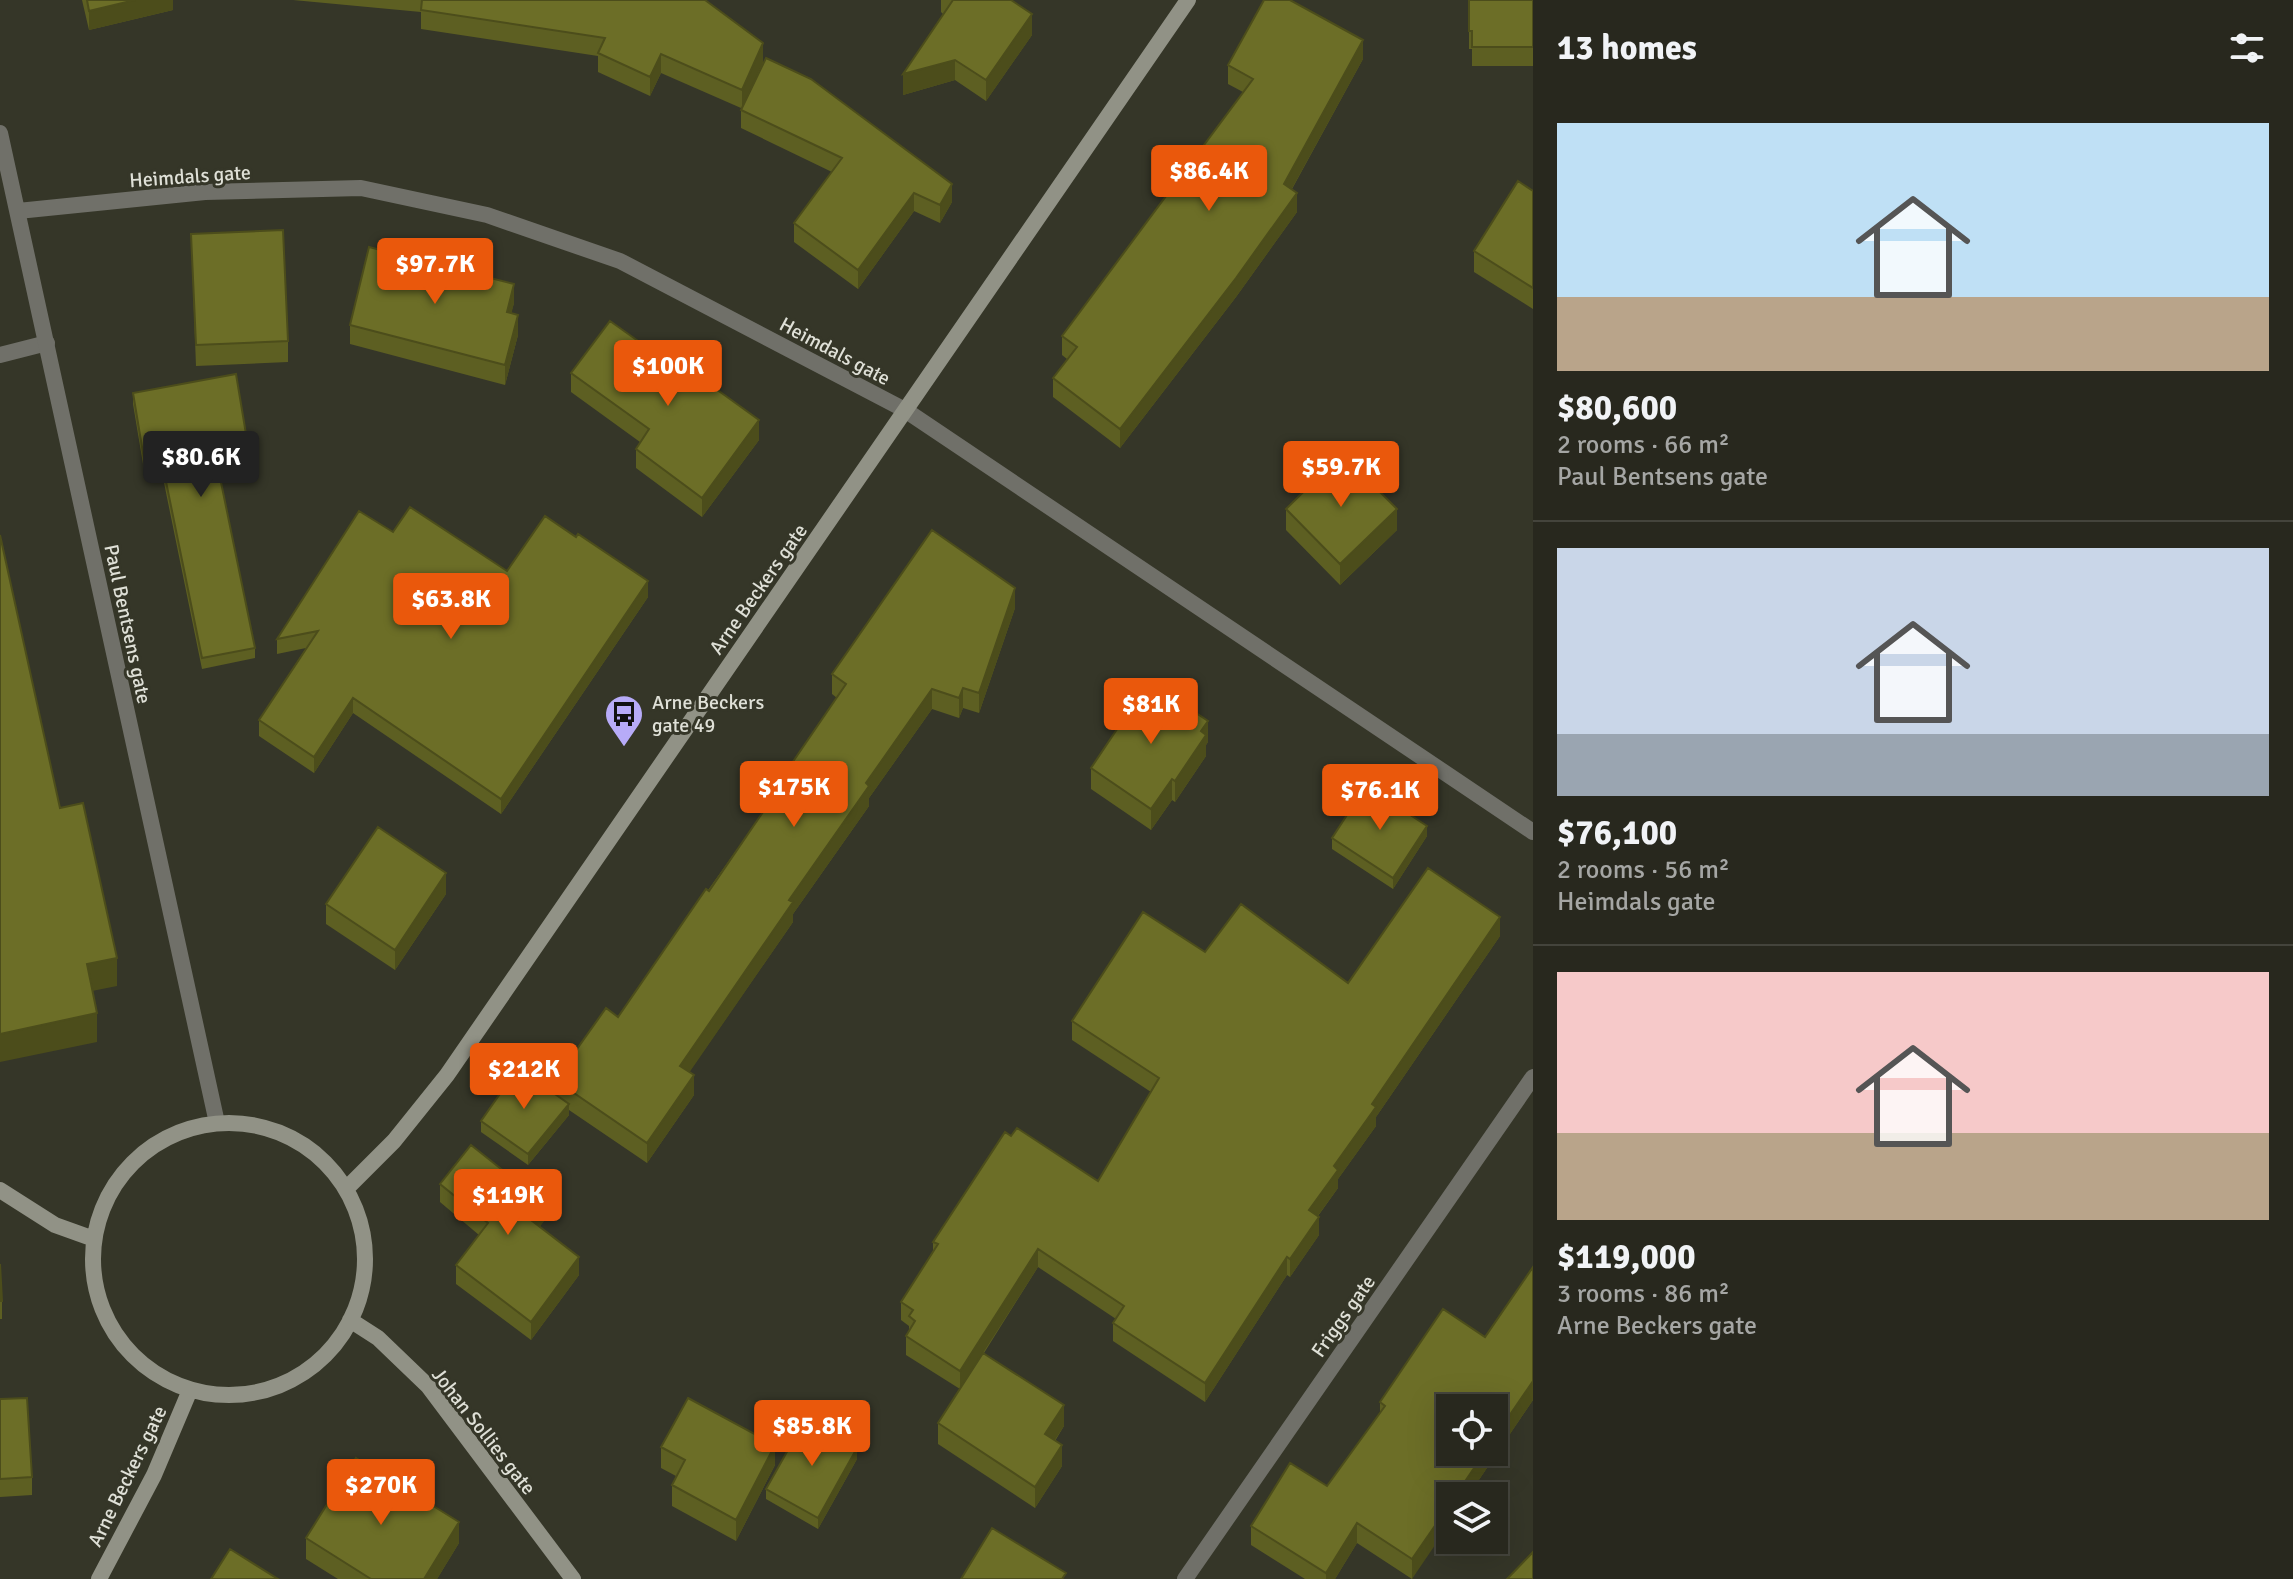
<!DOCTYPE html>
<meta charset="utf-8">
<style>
body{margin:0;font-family:Signika,sans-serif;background:#34342b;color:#f1f3f6;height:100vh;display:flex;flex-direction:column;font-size:30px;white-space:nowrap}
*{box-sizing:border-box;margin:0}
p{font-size:26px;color:#a5a6a4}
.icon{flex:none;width:44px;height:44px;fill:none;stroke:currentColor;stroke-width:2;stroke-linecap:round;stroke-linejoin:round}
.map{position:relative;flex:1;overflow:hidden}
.side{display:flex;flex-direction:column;background:#28281e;width:760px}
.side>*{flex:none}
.fabs{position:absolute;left:1436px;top:1394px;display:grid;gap:16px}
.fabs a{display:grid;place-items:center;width:72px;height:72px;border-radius:0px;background:#28281e;box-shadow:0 8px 32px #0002,0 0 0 2px #44443c;font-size:40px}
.price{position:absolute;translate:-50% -68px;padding:0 18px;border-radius:8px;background:#ea580c;color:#fff;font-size:26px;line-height:52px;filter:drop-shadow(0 2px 4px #0008)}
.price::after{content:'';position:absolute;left:50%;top:48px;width:24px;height:18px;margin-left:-12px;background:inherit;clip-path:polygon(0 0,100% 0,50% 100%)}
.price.selected{background:#222;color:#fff}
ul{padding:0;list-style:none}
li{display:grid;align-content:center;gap:16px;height:424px;padding:0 24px}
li+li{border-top:2px solid #44443c}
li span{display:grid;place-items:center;height:248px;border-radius:0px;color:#555}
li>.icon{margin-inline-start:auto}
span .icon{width:144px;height:144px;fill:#fffc;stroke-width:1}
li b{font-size:34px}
h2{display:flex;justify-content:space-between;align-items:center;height:96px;padding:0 24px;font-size:34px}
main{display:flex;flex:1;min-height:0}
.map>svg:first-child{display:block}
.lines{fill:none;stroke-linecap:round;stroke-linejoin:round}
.lane{stroke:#707069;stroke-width:16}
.street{stroke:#707069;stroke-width:16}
.secondary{stroke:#919286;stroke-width:16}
.wall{fill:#5d5f22}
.shaded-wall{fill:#4c4d1b}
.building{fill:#6c6e27;stroke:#4c4d1b;stroke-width:2}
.labels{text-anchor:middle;stroke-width:6;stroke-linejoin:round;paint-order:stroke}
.street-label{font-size:20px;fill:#dfe0d7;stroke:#353628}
.poi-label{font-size:20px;fill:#dfe0d7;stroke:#353628;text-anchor:start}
</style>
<main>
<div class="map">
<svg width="1533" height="1579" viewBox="0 0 1533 1579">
<rect width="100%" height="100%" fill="#353628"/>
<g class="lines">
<path class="lane" d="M 0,355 L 47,343"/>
<path class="street" d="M 0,133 L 217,1123
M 18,211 L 205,192 L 361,188 L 487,215 L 620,261 L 905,410 L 1533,832
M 1185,1579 L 1533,1077"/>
<path class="secondary" d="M93 1259a136 136 0 1 1 272 0a136 136 0 1 1-272 0Z
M 346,1189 L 394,1141 L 447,1075 L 1188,0
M 0,1190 L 55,1225 L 94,1239
M 350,1320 L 378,1338 L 428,1386 L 573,1579
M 99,1579 L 154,1475 L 190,1390"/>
</g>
<path class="wall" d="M 82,0 L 173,0 L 173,10 L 89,30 Z
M 293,0 L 705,0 L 763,62 L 952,202 L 940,223 L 914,211 L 858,289 L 794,242 L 794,223 L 832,172 L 741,128 L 741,108 L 661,73 L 650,96 L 598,72 L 598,56 L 421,29 L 421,12 Z
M 941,0 L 1011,0 L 1032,35 L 986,101 L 955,80 L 903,95 L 943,14 L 941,12 Z
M 1469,0 L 1533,0 L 1533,66 L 1472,66 L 1472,49 L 1469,49 Z
M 1363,59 L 1292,189 L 1297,212 L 1236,297 L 1120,448 L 1053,397 L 1053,378 L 1067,359 L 1062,355 L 1062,336 L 1243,92 L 1228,84 L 1228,65 Z
M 1533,191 L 1533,309 L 1474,272 L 1474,251 Z
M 191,234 L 288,341 L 288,362 L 196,366 Z
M 514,303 L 511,313 L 518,335 L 505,385 L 350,344 L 350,325 Z
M 571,373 L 759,440 L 702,517 L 636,468 L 636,449 L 640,442 L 571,392 Z
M 133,393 L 248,446 L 248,457 L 217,463 L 255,648 L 255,658 L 202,669 L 162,473 L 145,476 L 133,404 Z
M 1286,509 L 1397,530 L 1340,585 L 1286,530 Z
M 393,532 L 507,571 L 648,597 L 501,814 L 353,713 L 314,773 L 259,736 L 259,720 L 306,648 L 277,654 L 277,639 Z
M 1015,608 L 979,713 L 963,708 L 959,718 L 932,709 L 869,798 L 869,806 L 793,914 L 793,922 L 689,1072 L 694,1095 L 647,1163 L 569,1110 L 569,1115 L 528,1165 L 481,1132 L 481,1121 L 555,1094 L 555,1080 L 618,1017 L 762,814 L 762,807 L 837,698 L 832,694 L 832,674 Z
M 1208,742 L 1206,745 L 1206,756 L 1175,802 L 1172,800 L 1151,830 L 1091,789 L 1091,768 Z
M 1427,836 L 1393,889 L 1332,849 L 1332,838 Z
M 446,894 L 395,970 L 326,924 L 326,904 Z
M 1500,936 L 1376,1117 L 1376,1126 L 1338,1179 L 1338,1188 L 1318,1216 L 1319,1235 L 1290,1277 L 1287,1275 L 1205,1402 L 1113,1341 L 1113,1323 L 1116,1319 L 1038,1267 L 984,1353 L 1064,1426 L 1055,1441 L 1062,1466 L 1035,1508 L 938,1444 L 938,1423 L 960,1389 L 906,1355 L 906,1336 L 909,1331 L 909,1326 L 901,1320 L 901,1302 L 933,1251 L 933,1242 L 1011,1136 L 1098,1181 L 1151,1092 L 1072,1040 L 1072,1021 L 1205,952 L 1348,983 Z
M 440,1184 L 544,1221 L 539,1227 L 579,1275 L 531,1340 L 456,1284 L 456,1265 L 479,1235 L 440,1202 Z
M 0,1264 L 2,1301 L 2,1319 L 0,1319 Z
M 0,1399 L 32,1477 L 32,1495 L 0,1497 Z
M 1533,1400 L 1468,1496 L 1450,1496 L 1412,1579 L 1357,1543 L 1335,1579 L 1305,1579 L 1251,1545 L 1251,1526 L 1327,1486 L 1380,1413 L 1380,1402 Z
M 661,1447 L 775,1465 L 736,1541 L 672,1506 L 672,1485 L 676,1476 L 661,1468 Z
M 857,1459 L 818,1529 L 766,1499 L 766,1489 Z
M 306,1538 L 459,1543 L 437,1579 L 338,1579 L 306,1559 Z"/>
<path class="shaded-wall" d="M 135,0 L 173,0 L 173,10 L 89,30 L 89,11 Z
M 1032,14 L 1032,35 L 986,101 L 986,80 Z
M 1363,40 L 1363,59 L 1284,203 L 1284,184 Z
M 763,43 L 763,62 L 742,109 L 742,90 Z
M 661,54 L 661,73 L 650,96 L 650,77 Z
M 955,60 L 955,80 L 903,95 L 903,74 Z
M 952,184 L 952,202 L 940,223 L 940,205 Z
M 914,193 L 914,211 L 858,289 L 858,270 Z
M 1297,193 L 1297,212 L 1236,297 L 1120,448 L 1120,429 Z
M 514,284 L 514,303 L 507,332 L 507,312 Z
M 518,315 L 518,335 L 505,385 L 505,365 Z
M 759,420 L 759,440 L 702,517 L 702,498 Z
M 1397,509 L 1397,530 L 1340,585 L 1340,564 Z
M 648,581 L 648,597 L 501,814 L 501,799 Z
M 1015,588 L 1015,608 L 979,713 L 979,693 Z
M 963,688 L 963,708 L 959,718 L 959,698 Z
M 932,689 L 932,709 L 869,798 L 869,806 L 793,914 L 793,922 L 680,1086 L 680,1066 L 866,783 Z
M 353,698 L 353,713 L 314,773 L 314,757 Z
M 1208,721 L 1208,742 L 1206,745 L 1206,756 L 1175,802 L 1175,781 L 1201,731 Z
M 1172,779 L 1172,800 L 1151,830 L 1151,809 Z
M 1427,826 L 1427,836 L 1393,889 L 1393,878 Z
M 446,873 L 446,894 L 395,970 L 395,950 Z
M 1500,917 L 1500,936 L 1376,1117 L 1376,1126 L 1338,1179 L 1338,1188 L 1309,1228 L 1309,1210 L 1334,1166 L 1372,1104 Z
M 117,958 L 117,986 L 87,992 L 87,964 Z
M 97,1013 L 97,1042 L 0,1062 L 0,1034 Z
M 694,1075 L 694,1095 L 647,1163 L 647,1143 Z
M 569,1104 L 569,1115 L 528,1165 L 528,1154 Z
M 544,1203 L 544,1221 L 531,1239 L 531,1220 Z
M 1319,1217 L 1319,1235 L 1290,1277 L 1290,1259 Z
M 1038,1249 L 1038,1267 L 960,1389 L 960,1371 Z
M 579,1257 L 579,1275 L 531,1340 L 531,1322 Z
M 1287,1257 L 1287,1275 L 1205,1402 L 1205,1383 Z
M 1533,1381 L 1533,1400 L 1468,1496 L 1455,1496 L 1485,1452 L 1494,1452 L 1494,1438 Z
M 1064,1405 L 1064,1426 L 1045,1455 L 1045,1434 Z
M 775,1445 L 775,1465 L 736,1541 L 736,1520 Z
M 1062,1445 L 1062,1466 L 1035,1508 L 1035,1487 Z
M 857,1448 L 857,1459 L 818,1529 L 818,1518 Z
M 1450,1504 L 1450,1523 L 1412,1579 L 1412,1559 Z
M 459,1522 L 459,1543 L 437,1579 L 424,1579 Z
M 1357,1523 L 1357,1543 L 1335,1579 L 1326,1579 L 1326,1573 Z"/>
<path class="building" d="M 87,0 L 135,0 L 89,11 Z
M 422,0 L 705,0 L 763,43 L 742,90 L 661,54 L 650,77 L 598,53 L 605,38 L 421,10 Z
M 953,0 L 1011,0 L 1032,14 L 986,80 L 955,60 L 903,74 Z
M 1264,0 L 1290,0 L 1363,40 L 1284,184 L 1297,193 L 1236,278 L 1120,429 L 1053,378 L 1077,347 L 1062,336 L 1253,79 L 1228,65 Z
M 1469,0 L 1533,0 L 1533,47 L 1472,47 L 1472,31 L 1469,31 Z
M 766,58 L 811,79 L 952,184 L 940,205 L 914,193 L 858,270 L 794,223 L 842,158 L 741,110 Z
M 1518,181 L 1533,191 L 1533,288 L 1474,251 Z
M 283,230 L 288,341 L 196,345 L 191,234 Z
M 369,247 L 514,284 L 507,312 L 518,315 L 505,365 L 350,325 Z
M 610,321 L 676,368 L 680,363 L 759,420 L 702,498 L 636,449 L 649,429 L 571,373 Z
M 236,374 L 248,446 L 215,453 L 255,648 L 202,658 L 162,462 L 145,465 L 133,393 Z
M 1342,454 L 1397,509 L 1340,564 L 1286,509 Z
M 410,507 L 507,571 L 545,516 L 576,537 L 578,534 L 648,581 L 501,799 L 353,698 L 314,757 L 259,720 L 318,631 L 277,639 L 359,511 L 393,532 Z
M 932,530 L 1015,588 L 979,693 L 963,688 L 959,698 L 932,689 L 866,783 L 869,786 L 789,900 L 793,902 L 680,1066 L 694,1075 L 647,1143 L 555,1080 L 606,1008 L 618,1017 L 706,889 L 709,891 L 765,809 L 762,807 L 846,684 L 832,674 Z
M 0,535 L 60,808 L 83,803 L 117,958 L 87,964 L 97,1013 L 0,1034 Z
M 1148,683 L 1153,687 L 1154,685 L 1208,721 L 1201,731 L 1206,735 L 1175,781 L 1172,779 L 1151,809 L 1091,768 Z
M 1366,786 L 1427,826 L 1393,878 L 1332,838 Z
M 378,827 L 446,873 L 395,950 L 326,904 Z
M 1428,868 L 1500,917 L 1372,1104 L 1376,1107 L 1334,1166 L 1338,1170 L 1309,1210 L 1319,1217 L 1290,1259 L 1287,1257 L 1205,1383 L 1113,1323 L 1124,1306 L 1038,1249 L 960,1371 L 906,1336 L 915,1321 L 909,1316 L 913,1310 L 901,1302 L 938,1244 L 933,1242 L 1005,1132 L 1011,1136 L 1017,1128 L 1098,1181 L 1159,1078 L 1072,1021 L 1143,912 L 1205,952 L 1241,904 L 1348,983 Z
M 518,1068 L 569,1104 L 528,1154 L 481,1121 Z
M 471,1145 L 544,1203 L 531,1220 L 579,1257 L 531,1322 L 456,1265 L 488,1223 L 440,1184 Z
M 0,1264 L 2,1301 L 0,1301 Z
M 1533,1267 L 1533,1381 L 1494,1438 L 1494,1408 L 1450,1408 L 1450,1452 L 1485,1452 L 1455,1496 L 1450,1496 L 1450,1504 L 1412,1559 L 1357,1523 L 1326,1573 L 1251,1526 L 1290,1463 L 1327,1486 L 1385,1406 L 1380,1402 L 1443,1309 L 1485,1337 Z
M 983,1353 L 1064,1405 L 1045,1434 L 1062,1445 L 1035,1487 L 938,1423 Z
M 27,1398 L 32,1477 L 0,1479 L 0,1399 Z
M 688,1398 L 775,1445 L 736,1520 L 672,1485 L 685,1460 L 661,1447 Z
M 806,1418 L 857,1448 L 818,1518 L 766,1489 Z
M 356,1458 L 459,1522 L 424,1579 L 371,1579 L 306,1538 Z
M 992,1528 L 1066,1573 L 1062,1579 L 961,1579 Z
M 230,1549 L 278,1579 L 211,1579 Z
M 1533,1552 L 1533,1579 L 1507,1579 Z"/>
<defs>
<symbol id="bus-pin" viewBox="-11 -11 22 30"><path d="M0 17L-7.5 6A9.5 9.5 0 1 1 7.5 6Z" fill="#b7abf8" stroke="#353628"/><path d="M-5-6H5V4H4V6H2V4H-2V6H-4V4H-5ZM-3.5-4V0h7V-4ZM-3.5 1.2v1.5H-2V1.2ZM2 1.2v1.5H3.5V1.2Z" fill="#111"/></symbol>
</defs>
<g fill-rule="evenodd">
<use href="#bus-pin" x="602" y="692" width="44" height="60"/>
</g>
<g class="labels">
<g class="street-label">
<text transform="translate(190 176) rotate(-4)" y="7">Heimdals gate</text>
<text transform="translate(835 351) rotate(28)" y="7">Heimdals gate</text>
<text transform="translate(758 589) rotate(-55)" y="7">Arne Beckers gate</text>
<text transform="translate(128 624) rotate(78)" y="7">Paul Bentsens gate</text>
<text transform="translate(1343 1316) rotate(-55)" y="7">Friggs gate</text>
<text transform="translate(484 1431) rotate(52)" y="7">Johan Sollies gate</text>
<text transform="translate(127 1476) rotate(-64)" y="7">Arne Beckers gate</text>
</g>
<g class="poi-label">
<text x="652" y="709">Arne Beckers<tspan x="652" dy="23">gate 49</tspan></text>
</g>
</g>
</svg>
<div class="fabs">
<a><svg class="icon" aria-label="locate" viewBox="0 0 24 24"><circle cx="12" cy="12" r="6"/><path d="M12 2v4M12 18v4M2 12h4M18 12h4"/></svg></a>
<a><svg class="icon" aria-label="layers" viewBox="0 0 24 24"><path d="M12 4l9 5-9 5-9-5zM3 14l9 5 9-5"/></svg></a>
</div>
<b class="price" style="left:1209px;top:213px">$86.4K</b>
<b class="price" style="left:435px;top:306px">$97.7K</b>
<b class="price" style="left:668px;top:408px">$100K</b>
<b class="price selected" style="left:201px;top:499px">$80.6K</b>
<b class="price" style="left:1341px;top:509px">$59.7K</b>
<b class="price" style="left:451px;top:641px">$63.8K</b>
<b class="price" style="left:1151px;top:746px">$81K</b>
<b class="price" style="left:794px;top:829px">$175K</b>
<b class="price" style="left:1380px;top:832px">$76.1K</b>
<b class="price" style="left:524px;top:1111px">$212K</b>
<b class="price" style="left:508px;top:1237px">$119K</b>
<b class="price" style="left:812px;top:1468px">$85.8K</b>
<b class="price" style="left:381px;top:1527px">$270K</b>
</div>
<section class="side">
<h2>13 homes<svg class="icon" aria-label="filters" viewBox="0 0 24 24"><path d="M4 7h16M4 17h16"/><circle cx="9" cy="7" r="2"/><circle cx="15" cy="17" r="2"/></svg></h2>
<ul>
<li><span style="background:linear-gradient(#bfe0f5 70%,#b9a48a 0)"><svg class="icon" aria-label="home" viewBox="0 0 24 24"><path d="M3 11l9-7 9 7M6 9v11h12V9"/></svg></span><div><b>$80,600</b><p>2 rooms · 66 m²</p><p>Paul Bentsens gate</p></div></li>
<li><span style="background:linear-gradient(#c9d6e8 75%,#9aa5b1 0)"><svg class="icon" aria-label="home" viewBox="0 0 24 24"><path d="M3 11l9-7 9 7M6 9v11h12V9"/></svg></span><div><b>$76,100</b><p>2 rooms · 56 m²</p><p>Heimdals gate</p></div></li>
<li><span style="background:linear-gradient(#f6c9c9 65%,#b9a48a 0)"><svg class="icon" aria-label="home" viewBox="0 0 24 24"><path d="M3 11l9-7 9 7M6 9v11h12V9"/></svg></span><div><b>$119,000</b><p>3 rooms · 86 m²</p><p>Arne Beckers gate</p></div></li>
</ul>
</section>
</main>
